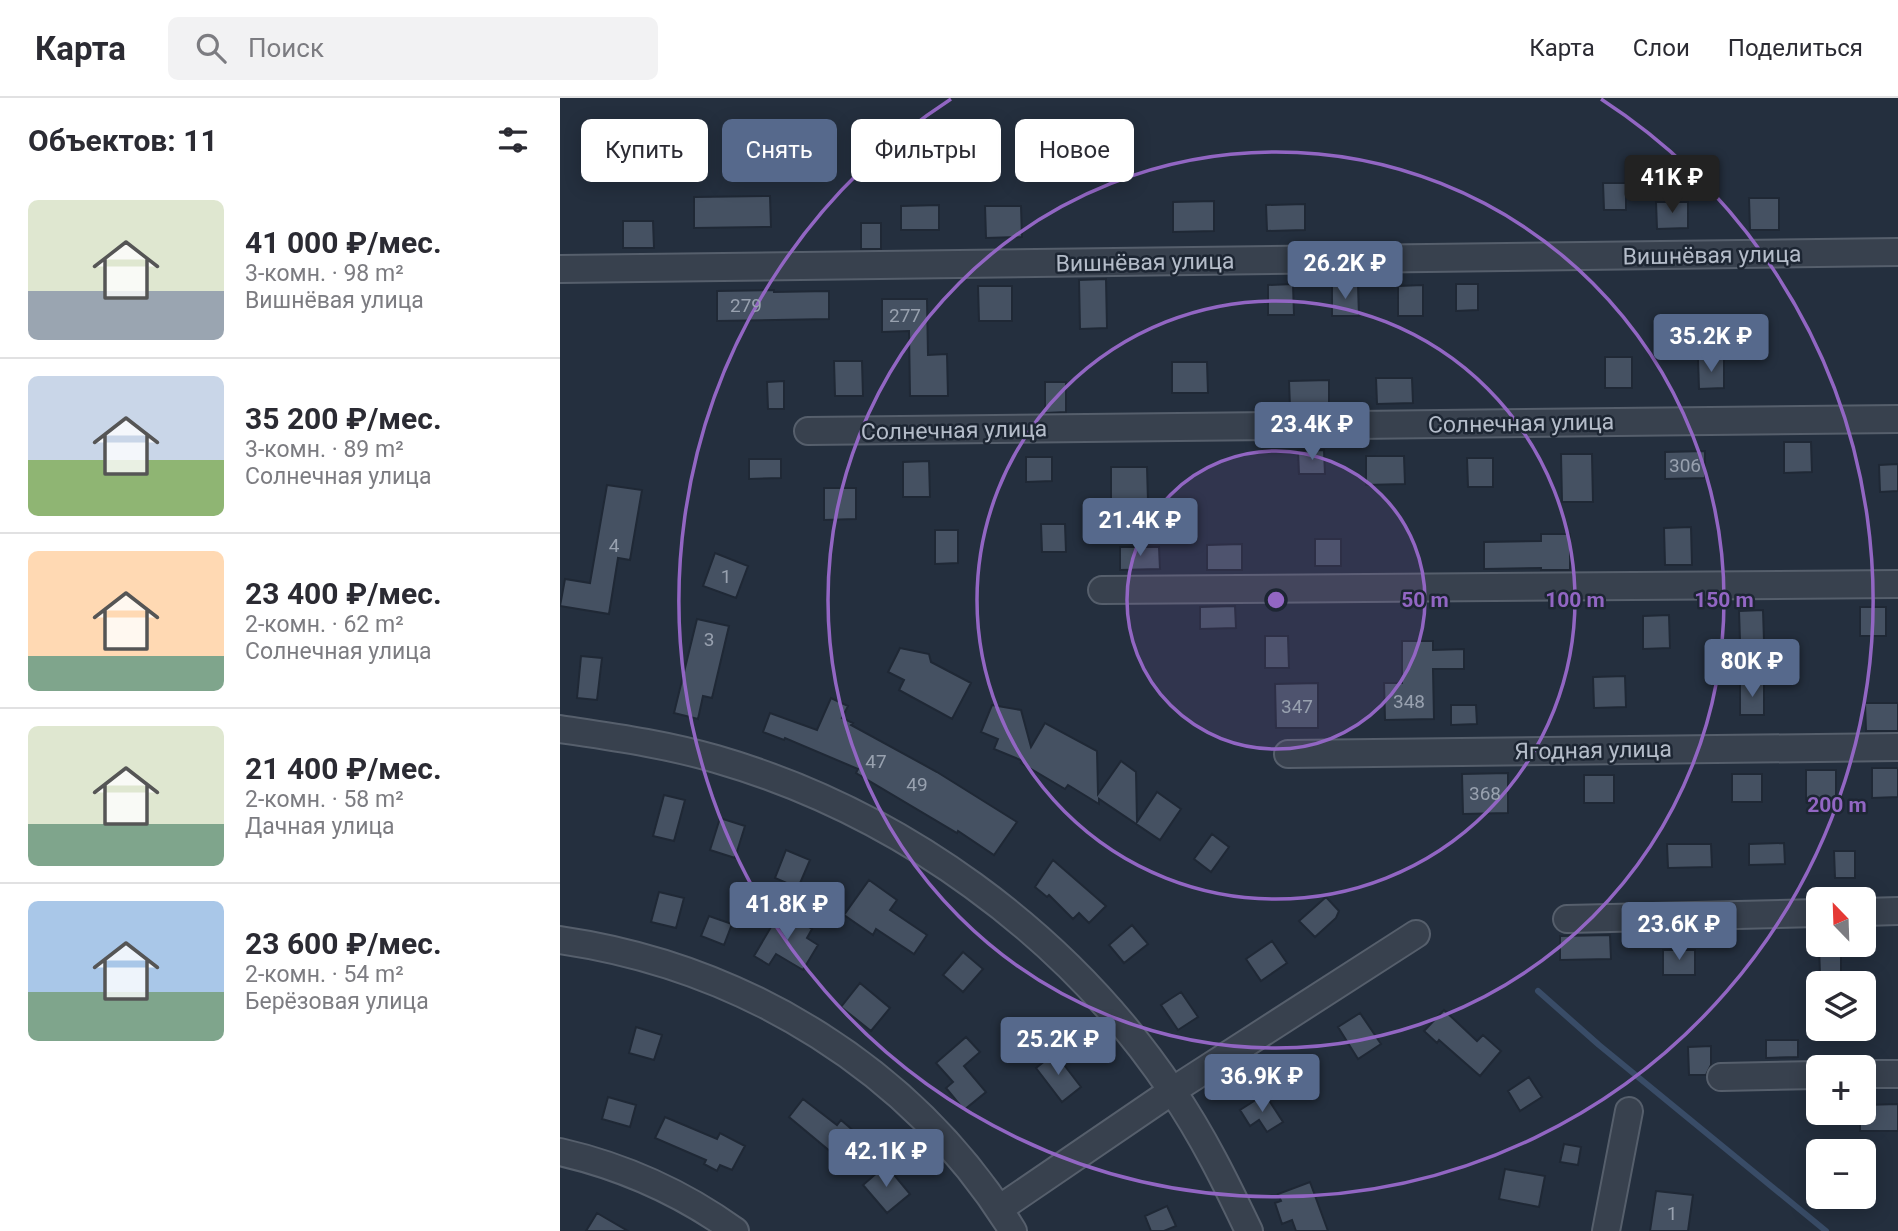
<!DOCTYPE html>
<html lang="ru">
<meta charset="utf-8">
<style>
body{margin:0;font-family:Roboto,sans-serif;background:#f2f2f3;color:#2b2b33;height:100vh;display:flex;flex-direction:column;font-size:26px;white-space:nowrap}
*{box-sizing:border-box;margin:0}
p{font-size:23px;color:#7c7c81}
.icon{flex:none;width:38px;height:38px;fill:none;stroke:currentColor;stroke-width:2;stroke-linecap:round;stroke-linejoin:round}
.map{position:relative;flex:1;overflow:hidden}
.side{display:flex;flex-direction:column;background:#fff;width:560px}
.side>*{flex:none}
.guide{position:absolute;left:21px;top:21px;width:665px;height:63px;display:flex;gap:14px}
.needle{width:46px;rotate:337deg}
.fabs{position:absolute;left:1246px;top:789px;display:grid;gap:14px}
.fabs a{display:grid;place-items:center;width:70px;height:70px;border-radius:10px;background:#fff;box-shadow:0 4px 18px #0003;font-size:35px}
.price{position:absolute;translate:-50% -60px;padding:0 16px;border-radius:7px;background:#56698c;color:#fff;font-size:23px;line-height:46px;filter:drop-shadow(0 2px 4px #0008)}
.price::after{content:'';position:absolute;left:50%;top:42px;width:21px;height:16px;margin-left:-10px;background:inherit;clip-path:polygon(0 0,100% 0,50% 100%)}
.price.active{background:#222;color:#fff}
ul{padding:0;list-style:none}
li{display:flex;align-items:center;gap:21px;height:175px;padding:0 28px}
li+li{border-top:2px solid #e1e1e2}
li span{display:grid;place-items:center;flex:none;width:196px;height:140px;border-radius:10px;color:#555}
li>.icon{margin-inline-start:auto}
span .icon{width:84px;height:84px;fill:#fffc;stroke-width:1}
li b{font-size:30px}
h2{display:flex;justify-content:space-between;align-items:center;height:84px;padding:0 28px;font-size:30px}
.tag{padding:0 24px;border-radius:10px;background:#fff;box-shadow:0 4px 18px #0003;font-size:24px;line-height:63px}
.tag.active{background:#56698c;color:#fff}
header{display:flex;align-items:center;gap:42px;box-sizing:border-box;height:98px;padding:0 35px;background:#fff;border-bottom:2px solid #e1e1e2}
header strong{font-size:33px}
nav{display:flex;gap:38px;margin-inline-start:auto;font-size:24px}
.search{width:490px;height:63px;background:#f2f2f3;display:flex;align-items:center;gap:18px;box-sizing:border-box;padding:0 24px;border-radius:10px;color:#7c7c81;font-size:26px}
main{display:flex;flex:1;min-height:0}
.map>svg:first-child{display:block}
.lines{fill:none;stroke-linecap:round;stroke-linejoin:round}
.stream{stroke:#394c67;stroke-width:6}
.building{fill:#455162;stroke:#1f2835;stroke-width:2}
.minor-casing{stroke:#565f6c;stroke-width:30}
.minor{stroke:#38414e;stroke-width:26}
.ring{fill:none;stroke:#9266c3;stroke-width:3.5}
.labels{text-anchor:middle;stroke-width:5;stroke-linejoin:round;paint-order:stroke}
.number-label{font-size:19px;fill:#98a1af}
.street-label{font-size:23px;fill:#b4bcc9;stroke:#1d2633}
.centre{fill:#9266c3;stroke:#1d2633;stroke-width:3.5}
.ring-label{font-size:21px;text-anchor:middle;font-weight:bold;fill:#9266c3;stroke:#1d2633;stroke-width:5;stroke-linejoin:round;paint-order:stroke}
</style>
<header>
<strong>Карта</strong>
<div class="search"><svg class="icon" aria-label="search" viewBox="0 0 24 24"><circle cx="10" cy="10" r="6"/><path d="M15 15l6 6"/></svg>Поиск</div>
<nav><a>Карта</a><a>Слои</a><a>Поделиться</a></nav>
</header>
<main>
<section class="side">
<h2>Объектов: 11<svg class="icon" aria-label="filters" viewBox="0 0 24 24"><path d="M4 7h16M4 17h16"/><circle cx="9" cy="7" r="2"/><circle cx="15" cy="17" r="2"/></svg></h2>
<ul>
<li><span style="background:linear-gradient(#dfe7d0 65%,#9aa5b1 0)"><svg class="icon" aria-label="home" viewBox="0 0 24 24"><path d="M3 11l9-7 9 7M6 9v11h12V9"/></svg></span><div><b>41 000 ₽/мес.</b><p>3-комн. · 98 m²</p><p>Вишнёвая улица</p></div></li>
<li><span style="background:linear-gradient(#c9d6e8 60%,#8fb573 0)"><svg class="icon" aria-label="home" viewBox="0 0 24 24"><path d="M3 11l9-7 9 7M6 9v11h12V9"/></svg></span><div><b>35 200 ₽/мес.</b><p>3-комн. · 89 m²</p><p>Солнечная улица</p></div></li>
<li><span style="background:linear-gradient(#ffd9b3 75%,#7fa58c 0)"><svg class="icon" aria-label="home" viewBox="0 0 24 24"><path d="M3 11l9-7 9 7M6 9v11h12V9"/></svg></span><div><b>23 400 ₽/мес.</b><p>2-комн. · 62 m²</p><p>Солнечная улица</p></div></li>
<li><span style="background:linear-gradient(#dfe7d0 70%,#7fa58c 0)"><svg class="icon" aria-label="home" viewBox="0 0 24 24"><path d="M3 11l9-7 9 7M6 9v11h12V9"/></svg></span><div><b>21 400 ₽/мес.</b><p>2-комн. · 58 m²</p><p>Дачная улица</p></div></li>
<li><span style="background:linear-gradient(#a9c7e8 65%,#7fa58c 0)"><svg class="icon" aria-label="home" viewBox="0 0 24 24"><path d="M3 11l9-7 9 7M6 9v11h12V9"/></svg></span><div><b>23 600 ₽/мес.</b><p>2-комн. · 54 m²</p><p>Берёзовая улица</p></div></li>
</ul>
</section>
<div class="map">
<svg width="1338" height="1133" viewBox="0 0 1338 1133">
<rect width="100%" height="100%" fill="#242f3e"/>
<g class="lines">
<path class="stream" d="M 978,893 L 1039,947 L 1266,1133"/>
</g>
<path class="building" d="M 1043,85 L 1066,85 L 1066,112 L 1044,112 Z
M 210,98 L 211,129 L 134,130 L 134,99 Z
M 1189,100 L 1219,100 L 1219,132 L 1190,132 Z
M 654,103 L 654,133 L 613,134 L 613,104 Z
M 1096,104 L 1128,104 L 1128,130 L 1097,131 Z
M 745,106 L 745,132 L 707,133 L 706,107 Z
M 379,107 L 379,132 L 341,132 L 341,108 Z
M 425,108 L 461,108 L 462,139 L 426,140 Z
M 63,123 L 93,123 L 94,150 L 63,150 Z
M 301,125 L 321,125 L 321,151 L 301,151 Z
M 546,181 L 547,230 L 520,231 L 519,182 Z
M 733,186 L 734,217 L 708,217 L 708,187 Z
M 896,186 L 918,186 L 918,212 L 896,213 Z
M 772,187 L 798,187 L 799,218 L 772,218 Z
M 863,187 L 863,218 L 838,218 L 838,188 Z
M 418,188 L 452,188 L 452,223 L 419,223 Z
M 214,192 L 214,194 L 269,193 L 269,221 L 157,223 L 157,193 Z
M 322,201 L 367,201 L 368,257 L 387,256 L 388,298 L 350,298 L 349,233 L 322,234 Z
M 1045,259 L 1072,259 L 1072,290 L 1045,290 Z
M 1138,261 L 1164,261 L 1164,290 L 1139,291 Z
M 274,263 L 302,263 L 303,298 L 275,298 Z
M 612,264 L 647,264 L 648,295 L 612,295 Z
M 816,280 L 852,280 L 853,305 L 817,306 Z
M 769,282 L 769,309 L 730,310 L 729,283 Z
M 224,283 L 224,311 L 208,311 L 207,284 Z
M 485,284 L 506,284 L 506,314 L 485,315 Z
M 1224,344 L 1251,344 L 1252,374 L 1224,375 Z
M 764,352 L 765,376 L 739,376 L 738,353 Z
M 1145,353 L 1145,380 L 1105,381 L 1105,354 Z
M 1001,356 L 1032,356 L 1033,404 L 1002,404 Z
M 806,358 L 844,358 L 845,386 L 806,387 Z
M 466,359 L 492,359 L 492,383 L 466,384 Z
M 907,360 L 933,360 L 933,389 L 908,389 Z
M 189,361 L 221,361 L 221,380 L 189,381 Z
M 369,363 L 370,399 L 343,399 L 343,364 Z
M 1338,366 L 1338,393 L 1320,394 L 1319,367 Z
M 551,369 L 587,369 L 588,403 L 551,403 Z
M 47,387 L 82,392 L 70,462 L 58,460 L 49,516 L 0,508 L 5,481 L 30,485 Z
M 264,390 L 296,390 L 296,421 L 264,422 Z
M 481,426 L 505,426 L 506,454 L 482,454 Z
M 1131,429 L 1132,467 L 1105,467 L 1104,430 Z
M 375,432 L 398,432 L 398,465 L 375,466 Z
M 981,436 L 1010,436 L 1010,472 L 981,472 L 981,470 L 924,471 L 924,444 L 981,443 Z
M 755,441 L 781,441 L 781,468 L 755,468 Z
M 682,446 L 682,472 L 647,472 L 647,447 Z
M 560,449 L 599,449 L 600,471 L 560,472 Z
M 155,455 L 188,468 L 176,500 L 143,488 Z
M 675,508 L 676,530 L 640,531 L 640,509 Z
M 1300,509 L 1326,509 L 1326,538 L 1300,538 Z
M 1203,512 L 1204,543 L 1180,543 L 1179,513 Z
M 1109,517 L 1110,550 L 1083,551 L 1083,518 Z
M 137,521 L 169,528 L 152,600 L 143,598 L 138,621 L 114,615 Z
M 705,538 L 728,538 L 729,570 L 705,570 Z
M 842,543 L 873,543 L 873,552 L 904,551 L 904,571 L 873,571 L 874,621 L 825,622 L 824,585 L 842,585 Z
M 340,550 L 369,556 L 371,564 L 411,585 L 392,621 L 339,592 L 344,582 L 328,574 Z
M 21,558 L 42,560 L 37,602 L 17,600 Z
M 1065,578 L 1066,609 L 1034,610 L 1033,579 Z
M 758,585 L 758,630 L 716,630 L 715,586 Z
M 1180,586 L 1204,586 L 1204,617 L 1180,617 Z
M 271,600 L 288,608 L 282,620 L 293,625 L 291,627 L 377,674 L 457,724 L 434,757 L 398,733 L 397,735 L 296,675 L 298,671 L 225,640 L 224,642 L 203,634 L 210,615 L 257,632 Z
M 1305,605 L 1338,605 L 1338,633 L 1306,633 Z
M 432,607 L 461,612 L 471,649 L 485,625 L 537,653 L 538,696 L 561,663 L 576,674 L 577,724 L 597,694 L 621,711 L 600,742 L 539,701 L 539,706 L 508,687 L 505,691 L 461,665 L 463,663 L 434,651 L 438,641 L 421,634 Z
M 891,607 L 916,607 L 917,626 L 891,627 Z
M 1312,670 L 1338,670 L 1338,699 L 1312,700 Z
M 1246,672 L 1276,672 L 1276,701 L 1246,701 Z
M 948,675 L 948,715 L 903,716 L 902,676 Z
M 1172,676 L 1202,676 L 1202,704 L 1172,704 Z
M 1024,677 L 1054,677 L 1054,705 L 1024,705 Z
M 104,697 L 125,702 L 114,743 L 93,738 Z
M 160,720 L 185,728 L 175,760 L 150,752 Z
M 652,736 L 669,749 L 651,774 L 634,761 Z
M 1224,745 L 1225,766 L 1189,767 L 1189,746 Z
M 1107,746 L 1151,746 L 1152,769 L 1108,770 Z
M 226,752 L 250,762 L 238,790 L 215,780 Z
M 1274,753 L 1295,753 L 1295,780 L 1275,780 Z
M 493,762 L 546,808 L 529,825 L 519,815 L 513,821 L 489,797 L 487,799 L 475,789 Z
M 309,782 L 337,802 L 330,812 L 367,837 L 354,856 L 316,831 L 313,837 L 284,817 Z
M 99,794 L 124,800 L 116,830 L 91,824 Z
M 766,799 L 779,813 L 776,820 L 755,839 L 739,823 Z
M 221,812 L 252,831 L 247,840 L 258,847 L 243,872 L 216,856 L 209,867 L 194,858 Z
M 149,818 L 172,826 L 164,847 L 141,838 Z
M 572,827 L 588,846 L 564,865 L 549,847 Z
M 1050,837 L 1051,861 L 1000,862 L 1000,838 Z
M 712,843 L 727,865 L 701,883 L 686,861 Z
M 1259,848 L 1281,848 L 1281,877 L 1260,877 Z
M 1103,852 L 1135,852 L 1135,877 L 1103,877 Z
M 403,854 L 423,871 L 403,894 L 383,877 Z
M 300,885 L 330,910 L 311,933 L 281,909 Z
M 621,894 L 638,919 L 618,932 L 601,907 Z
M 884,912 L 917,943 L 923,937 L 941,953 L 920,978 L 879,942 L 877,945 L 864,933 Z
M 800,915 L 821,946 L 798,961 L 778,929 Z
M 76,929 L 102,937 L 94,962 L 69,955 Z
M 406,939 L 420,954 L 404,968 L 426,994 L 404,1012 L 386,990 L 393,984 L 376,965 Z
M 1206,942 L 1238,942 L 1238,959 L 1206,960 Z
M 1151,948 L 1151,967 L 1146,977 L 1129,977 L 1128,949 Z
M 495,955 L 521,989 L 502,1004 L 476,970 Z
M 969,979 L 982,999 L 960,1013 L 948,993 Z
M 705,996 L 723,1024 L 707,1034 L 699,1022 L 690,1028 L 680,1012 Z
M 48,999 L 76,1007 L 70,1029 L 42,1021 Z
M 243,1001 L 277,1027 L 281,1022 L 303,1041 L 283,1064 L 229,1019 Z
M 1338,1006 L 1338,1033 L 1300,1033 L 1300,1015 L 1304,1015 L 1304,1007 Z
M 105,1019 L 157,1041 L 160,1035 L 185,1048 L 172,1072 L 160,1067 L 157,1073 L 144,1066 L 146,1062 L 95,1040 Z
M 1004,1046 L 1021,1049 L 1018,1067 L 1000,1064 Z
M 326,1067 L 350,1096 L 327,1115 L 303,1087 Z
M 945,1071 L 985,1078 L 979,1109 L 939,1101 Z
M 750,1084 L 768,1133 L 736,1133 L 732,1122 L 722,1126 L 715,1105 L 721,1103 L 718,1096 Z
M 1096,1093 L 1133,1097 L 1128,1133 L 1090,1133 Z
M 607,1108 L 616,1128 L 604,1133 L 591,1133 L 585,1118 Z
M 37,1115 L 68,1133 L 26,1133 Z"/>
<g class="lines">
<defs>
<path id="minor" d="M 0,171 L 1338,154
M 248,333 L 1338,321
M 542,492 L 1338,486
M 0,631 C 53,639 105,646 156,661 C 339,714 507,835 613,994 C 643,1038 666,1085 689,1133
M 728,656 L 1338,649
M 1304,814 L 1338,813
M 1007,821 L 1258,815
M 0,842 C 185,869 354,972 453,1133
M 1304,976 L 1338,976
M 1161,979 L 1258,977
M 0,1054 C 65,1069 121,1094 175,1133
M 439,1111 L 612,993 L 856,836
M 1046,1133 L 1069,1013"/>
</defs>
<use href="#minor" class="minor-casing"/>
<use href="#minor" class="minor"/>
</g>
<circle cx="716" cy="502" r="149" fill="#9266c3" fill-opacity=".12"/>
<g class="ring">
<circle cx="716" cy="502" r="149"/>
<circle cx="716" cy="502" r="299"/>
<circle cx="716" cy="502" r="448"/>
<path d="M1041 1A597 597 0 1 1 391 1"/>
</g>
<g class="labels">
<g class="number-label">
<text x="186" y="214">279</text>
<text x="345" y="224">277</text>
<text x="1125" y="374">306</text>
<text x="54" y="454">4</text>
<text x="166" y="485">1</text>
<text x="149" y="548">3</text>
<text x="849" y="610">348</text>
<text x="737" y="615">347</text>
<text x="316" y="670">47</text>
<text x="357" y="693">49</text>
<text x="925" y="702">368</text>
<text x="1112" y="1122">1</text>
</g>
<g class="street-label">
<text transform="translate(1152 157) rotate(-1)" y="8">Вишнёвая улица</text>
<text transform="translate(585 164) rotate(-1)" y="8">Вишнёвая улица</text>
<text transform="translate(961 325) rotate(-1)" y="8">Солнечная улица</text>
<text transform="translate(394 332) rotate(-1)" y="8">Солнечная улица</text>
<text transform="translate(1033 652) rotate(-1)" y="8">Ягодная улица</text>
</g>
</g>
<circle cx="716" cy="502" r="10" class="centre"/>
<g class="ring-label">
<text x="865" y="509">50 m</text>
<text x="1015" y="509">100 m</text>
<text x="1164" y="509">150 m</text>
<text x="1277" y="714">200 m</text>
</g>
</svg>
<div class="fabs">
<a><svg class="needle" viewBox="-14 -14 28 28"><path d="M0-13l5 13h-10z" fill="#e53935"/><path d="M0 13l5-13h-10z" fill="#7c7c81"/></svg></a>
<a><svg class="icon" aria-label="layers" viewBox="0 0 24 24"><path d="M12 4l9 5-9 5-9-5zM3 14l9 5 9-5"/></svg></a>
<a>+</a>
<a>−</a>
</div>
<b class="price active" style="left:1112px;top:117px">41K ₽</b>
<b class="price" style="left:785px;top:203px">26.2K ₽</b>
<b class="price" style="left:1151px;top:276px">35.2K ₽</b>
<b class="price" style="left:752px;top:364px">23.4K ₽</b>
<b class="price" style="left:580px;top:460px">21.4K ₽</b>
<b class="price" style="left:1192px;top:601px">80K ₽</b>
<b class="price" style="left:227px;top:844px">41.8K ₽</b>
<b class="price" style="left:1119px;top:864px">23.6K ₽</b>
<b class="price" style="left:498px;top:979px">25.2K ₽</b>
<b class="price" style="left:702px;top:1016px">36.9K ₽</b>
<b class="price" style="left:326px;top:1091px">42.1K ₽</b>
<div class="guide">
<a class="tag">Купить</a>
<a class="tag active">Снять</a>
<a class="tag">Фильтры</a>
<a class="tag">Новое</a>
</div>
</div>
</main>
